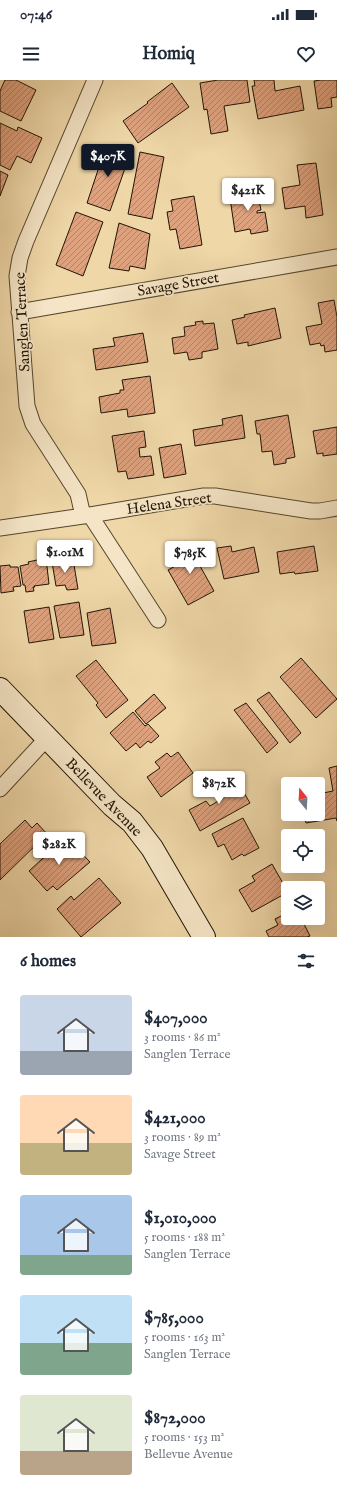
<!DOCTYPE html>
<meta charset="utf-8">
<style>
body{margin:0;font-family:"IM FELL English",serif;background:#f2f2f3;color:#1f2937;height:100vh;display:flex;flex-direction:column;font-size:15px;white-space:nowrap}
*{box-sizing:border-box;margin:0}
p{font-size:13px;color:#747a83}
.icon{flex:none;width:22px;height:22px;fill:none;stroke:currentColor;stroke-width:2;stroke-linecap:round;stroke-linejoin:round}
.map{position:relative;height:857px;overflow:hidden}
.panel{display:flex;flex-direction:column;background:#fff;flex:1}
.panel>*{flex:none}
.needle{width:26px;rotate:342deg}
.fabs{position:absolute;left:281px;top:697px;display:grid;gap:8px}
.fabs a{display:grid;place-items:center;width:44px;height:44px;border-radius:4px;background:#fff;box-shadow:0 4px 16px #0002;font-size:20px}
.price{position:absolute;translate:-50% -34px;padding:0 9px;border-radius:4px;background:#fff;color:#222;font-size:13px;line-height:26px;filter:drop-shadow(0 1px 2px #0008)}
.price::after{content:'';position:absolute;left:50%;top:24px;width:12px;height:9px;margin-left:-6px;background:inherit;clip-path:polygon(0 0,100% 0,50% 100%)}
.price.selected{background:#111827;color:#fff}
ul{padding:0;list-style:none}
li{display:flex;align-items:center;gap:12px;height:100px;padding:0 20px}
li span{display:grid;place-items:center;flex:none;width:112px;height:80px;border-radius:4px;color:#555}
li>.icon{margin-inline-start:auto}
span .icon{width:48px;height:48px;fill:#fffc;stroke-width:1}
li b{font-size:17px}
h2{display:flex;justify-content:space-between;align-items:center;height:48px;padding:0 20px;font-size:17px}
.status{display:flex;justify-content:space-between;align-items:center;height:28px;padding:0 20px;background:#fff;direction:ltr}
.status svg{height:11px;fill:currentColor}
header{display:flex;justify-content:space-between;align-items:center;height:52px;padding:0 20px;background:#fff;font-size:18px;font-weight:700}
.map>svg:first-child{display:block}
.building{fill:url(#building-hatch);stroke:#211505}
.lines{fill:none;stroke-linecap:round;stroke-linejoin:round}
.street-casing{stroke:#54462e;stroke-width:17}
.secondary-casing{stroke:#211505;stroke-width:24}
.street{stroke:#f5e5c6;stroke-width:15}
.secondary{stroke:#f5e5c6;stroke-width:22}
.labels{text-anchor:middle;stroke-width:3.5;stroke-linejoin:round;paint-order:stroke}
.street-label{font-size:15px;fill:#211505;stroke:#f5e5c6}
</style>
<div class="status"><b>07:46</b><svg viewBox="0 0 49 12"><path d="M0 12V9h3v3zM5 12V6h3v6zM10 12V3h3v9zM15 12V0h3v12zM26 1h20v11H26zM47 4h2v5h-2z"/></svg></div>
<header><svg class="icon" aria-label="menu" viewBox="0 0 24 24"><path d="M4 6h16M4 12h16M4 18h16"/></svg>Homiq<svg class="icon" aria-label="heart" viewBox="0 0 24 24"><path d="M12 20l-8-8c-3-5 5-10 8-4 3-6 11-1 8 4z"/></svg></header>
<div class="map">
<svg width="337" height="857" viewBox="0 0 337 857">
<defs>
<pattern id="building-hatch" width="6" height="6" patternUnits="userSpaceOnUse"><rect width="6" height="6" fill="#dea27f"/><path d="M-1 1l2-2M0 6l6-6M5 7l2-2" fill="none" stroke="#b48366"/></pattern>
</defs>
<rect width="100%" height="100%" fill="#efd7a8"/>
<filter id="stains"><feTurbulence type="fractalNoise" baseFrequency=".005" numOctaves="4"/><feColorMatrix values="0 0 0 0 .2 0 0 0 0 .09 0 0 0 0 .02 0 0 0 .5 -.17"/></filter>
<radialGradient id="worn" r=".72"><stop offset=".6" stop-color="#630" stop-opacity="0"/><stop offset="1" stop-color="#630" stop-opacity=".3"/></radialGradient>
<path class="building" d="M 5,0 L 16,0 L 36,10 L 21,41 L 0,31 L 0,11 Z
M 218,0 L 247,0 L 250,22 L 224,26 L 228,51 L 211,54 L 207,29 L 204,30 L 200,3 Z
M 254,0 L 274,0 L 275,11 L 300,6 L 304,30 L 258,39 L 252,6 L 255,6 Z
M 321,0 L 337,0 L 337,17 L 331,18 L 332,27 L 318,29 L 314,1 Z
M 172,3 L 189,27 L 138,63 L 123,41 L 148,23 L 147,22 Z
M 0,43 L 17,51 L 18,47 L 42,58 L 31,83 L 17,76 L 10,90 L 0,85 Z
M 106,66 L 130,74 L 110,131 L 87,123 Z
M 140,72 L 164,77 L 152,139 L 128,134 Z
M 316,83 L 323,135 L 306,138 L 305,126 L 285,129 L 282,108 L 300,105 L 297,85 Z
M 0,91 L 8,95 L 0,116 Z
M 256,105 L 261,130 L 257,131 L 257,133 L 265,132 L 268,151 L 251,154 L 250,149 L 235,152 L 230,118 L 241,116 L 240,108 Z
M 194,116 L 202,165 L 180,169 L 176,149 L 170,150 L 167,132 L 173,131 L 171,120 Z
M 76,132 L 103,142 L 83,196 L 56,185 Z
M 119,143 L 150,154 L 145,189 L 130,186 L 129,191 L 109,188 Z
M 334,220 L 337,237 L 337,270 L 325,272 L 324,265 L 321,266 L 320,263 L 310,265 L 306,247 L 322,244 L 318,223 Z
M 275,228 L 281,258 L 248,266 L 248,262 L 237,264 L 232,240 L 245,237 L 244,235 Z
M 203,241 L 203,244 L 214,243 L 218,269 L 202,272 L 202,278 L 189,280 L 187,272 L 174,274 L 172,258 L 185,256 L 184,247 L 196,245 L 195,242 Z
M 143,253 L 148,282 L 96,290 L 93,269 L 115,266 L 113,258 Z
M 150,296 L 155,333 L 128,337 L 127,329 L 101,333 L 99,317 L 120,313 L 120,310 L 124,310 L 122,300 Z
M 242,335 L 245,358 L 195,366 L 193,350 L 223,345 L 222,339 Z
M 288,335 L 295,377 L 286,379 L 286,383 L 274,385 L 272,371 L 262,372 L 260,354 L 257,354 L 255,341 Z
M 337,347 L 337,374 L 323,376 L 323,373 L 317,374 L 313,351 Z
M 144,351 L 146,367 L 139,368 L 140,377 L 151,376 L 154,395 L 128,399 L 126,391 L 118,392 L 112,356 Z
M 181,364 L 186,394 L 164,398 L 159,368 Z
M 186,461 L 214,511 L 188,525 L 168,490 L 181,483 L 173,468 Z
M 231,466 L 232,472 L 254,467 L 259,492 L 224,499 L 217,468 Z
M 314,466 L 318,491 L 295,494 L 294,492 L 280,494 L 277,472 Z
M 46,478 L 49,504 L 34,506 L 35,507 L 33,507 L 34,511 L 26,512 L 25,505 L 23,505 L 20,486 L 29,484 L 28,482 Z
M 73,479 L 78,509 L 67,510 L 65,505 L 56,506 L 52,482 Z
M 10,485 L 10,487 L 18,487 L 21,506 L 13,507 L 14,511 L 1,513 L 0,486 Z
M 79,522 L 84,555 L 60,558 L 54,526 Z
M 49,527 L 54,559 L 29,563 L 24,531 Z
M 110,528 L 116,563 L 92,566 L 87,533 Z
M 301,578 L 337,619 L 316,638 L 280,597 Z
M 96,580 L 128,620 L 106,638 L 96,625 L 98,623 L 76,596 Z
M 269,612 L 301,653 L 290,663 L 257,620 Z
M 154,614 L 166,628 L 146,644 L 135,631 Z
M 246,623 L 278,663 L 267,673 L 234,630 Z
M 133,632 L 145,646 L 148,644 L 159,656 L 151,663 L 148,661 L 140,668 L 136,663 L 126,671 L 110,653 Z
M 178,672 L 193,693 L 161,717 L 147,697 L 160,688 L 155,682 L 167,673 L 171,677 Z
M 337,686 L 337,741 L 336,738 L 306,743 L 304,734 L 318,734 L 318,714 L 333,711 L 329,688 Z
M 225,697 L 235,715 L 243,711 L 250,723 L 200,751 L 189,730 L 206,721 L 210,726 L 220,720 L 211,705 Z
M 243,738 L 259,768 L 244,776 L 242,774 L 232,780 L 224,764 L 218,767 L 212,754 Z
M 25,740 L 32,748 L 37,743 L 47,754 L 0,800 L 0,764 Z
M 66,757 L 90,782 L 57,810 L 53,806 L 47,811 L 29,791 Z
M 272,784 L 288,812 L 252,832 L 239,810 L 255,801 L 252,796 Z
M 99,798 L 121,823 L 81,857 L 57,829 L 71,816 L 74,820 Z
M 288,828 L 288,838 L 301,838 L 310,856 L 307,857 L 269,857 L 266,851 L 278,845 L 275,839 L 283,835 L 281,831 Z"/>
<g class="lines">
<defs>
<path id="street" d="M 19,232 L 337,177
M 90,435 L 158,540
M 83,436 L 78,414 L 33,344 L 27,326 L 17,196 L 20,178 L 26,161 L 95,0
M 0,448 L 90,435 L 204,416 L 215,416 L 311,431 L 320,431 L 337,428
M 0,709 L 47,658"/>
<path id="secondary" d="M 0,609 L 112,725 L 132,742 L 152,768 L 204,857"/>
</defs>
<use href="#street" class="street-casing"/>
<use href="#secondary" class="secondary-casing"/>
<use href="#street" class="street"/>
<use href="#secondary" class="secondary"/>
</g>
<g class="labels">
<g class="street-label">
<text transform="translate(178 204) rotate(-10)" y="5">Savage Street</text>
<text transform="translate(22 242) rotate(-93)" y="5">Sanglen Terrace</text>
<text transform="translate(169 423) rotate(-8)" y="5">Helena Street</text>
<text transform="translate(104 717) rotate(46)" y="5">Bellevue Avenue</text>
</g>
</g>
<rect width="100%" height="100%" filter="url(#stains)"/>
<rect width="100%" height="100%" fill="url(#worn)"/>
</svg>
<div class="fabs">
<a><svg class="needle" viewBox="-14 -14 28 28"><path d="M0-13l5 13h-10z" fill="#e53935"/><path d="M0 13l5-13h-10z" fill="#747a83"/></svg></a>
<a><svg class="icon" aria-label="locate" viewBox="0 0 24 24"><circle cx="12" cy="12" r="6"/><path d="M12 2v4M12 18v4M2 12h4M18 12h4"/></svg></a>
<a><svg class="icon" aria-label="layers" viewBox="0 0 24 24"><path d="M12 4l9 5-9 5-9-5zM3 14l9 5 9-5"/></svg></a>
</div>
<b class="price selected" style="left:108px;top:98px">$407K</b>
<b class="price" style="left:248px;top:132px">$421K</b>
<b class="price" style="left:65px;top:494px">$1.01M</b>
<b class="price" style="left:190px;top:495px">$785K</b>
<b class="price" style="left:219px;top:725px">$872K</b>
<b class="price" style="left:59px;top:786px">$282K</b>
</div>
<section class="panel">
<h2>6 homes<svg class="icon" aria-label="filters" viewBox="0 0 24 24"><path d="M4 7h16M4 17h16"/><circle cx="9" cy="7" r="2"/><circle cx="15" cy="17" r="2"/></svg></h2>
<ul>
<li><span style="background:linear-gradient(#c9d6e8 70%,#9aa5b1 0)"><svg class="icon" aria-label="home" viewBox="0 0 24 24"><path d="M3 11l9-7 9 7M6 9v11h12V9"/></svg></span><div><b>$407,000</b><p>3 rooms · 86 m²</p><p>Sanglen Terrace</p></div></li>
<li><span style="background:linear-gradient(#ffd9b3 60%,#c2b280 0)"><svg class="icon" aria-label="home" viewBox="0 0 24 24"><path d="M3 11l9-7 9 7M6 9v11h12V9"/></svg></span><div><b>$421,000</b><p>3 rooms · 89 m²</p><p>Savage Street</p></div></li>
<li><span style="background:linear-gradient(#a9c7e8 75%,#7fa58c 0)"><svg class="icon" aria-label="home" viewBox="0 0 24 24"><path d="M3 11l9-7 9 7M6 9v11h12V9"/></svg></span><div><b>$1,010,000</b><p>5 rooms · 188 m²</p><p>Sanglen Terrace</p></div></li>
<li><span style="background:linear-gradient(#bfe0f5 60%,#7fa58c 0)"><svg class="icon" aria-label="home" viewBox="0 0 24 24"><path d="M3 11l9-7 9 7M6 9v11h12V9"/></svg></span><div><b>$785,000</b><p>5 rooms · 163 m²</p><p>Sanglen Terrace</p></div></li>
<li><span style="background:linear-gradient(#dfe7d0 70%,#b9a48a 0)"><svg class="icon" aria-label="home" viewBox="0 0 24 24"><path d="M3 11l9-7 9 7M6 9v11h12V9"/></svg></span><div><b>$872,000</b><p>5 rooms · 153 m²</p><p>Bellevue Avenue</p></div></li>
</ul>
</section>
